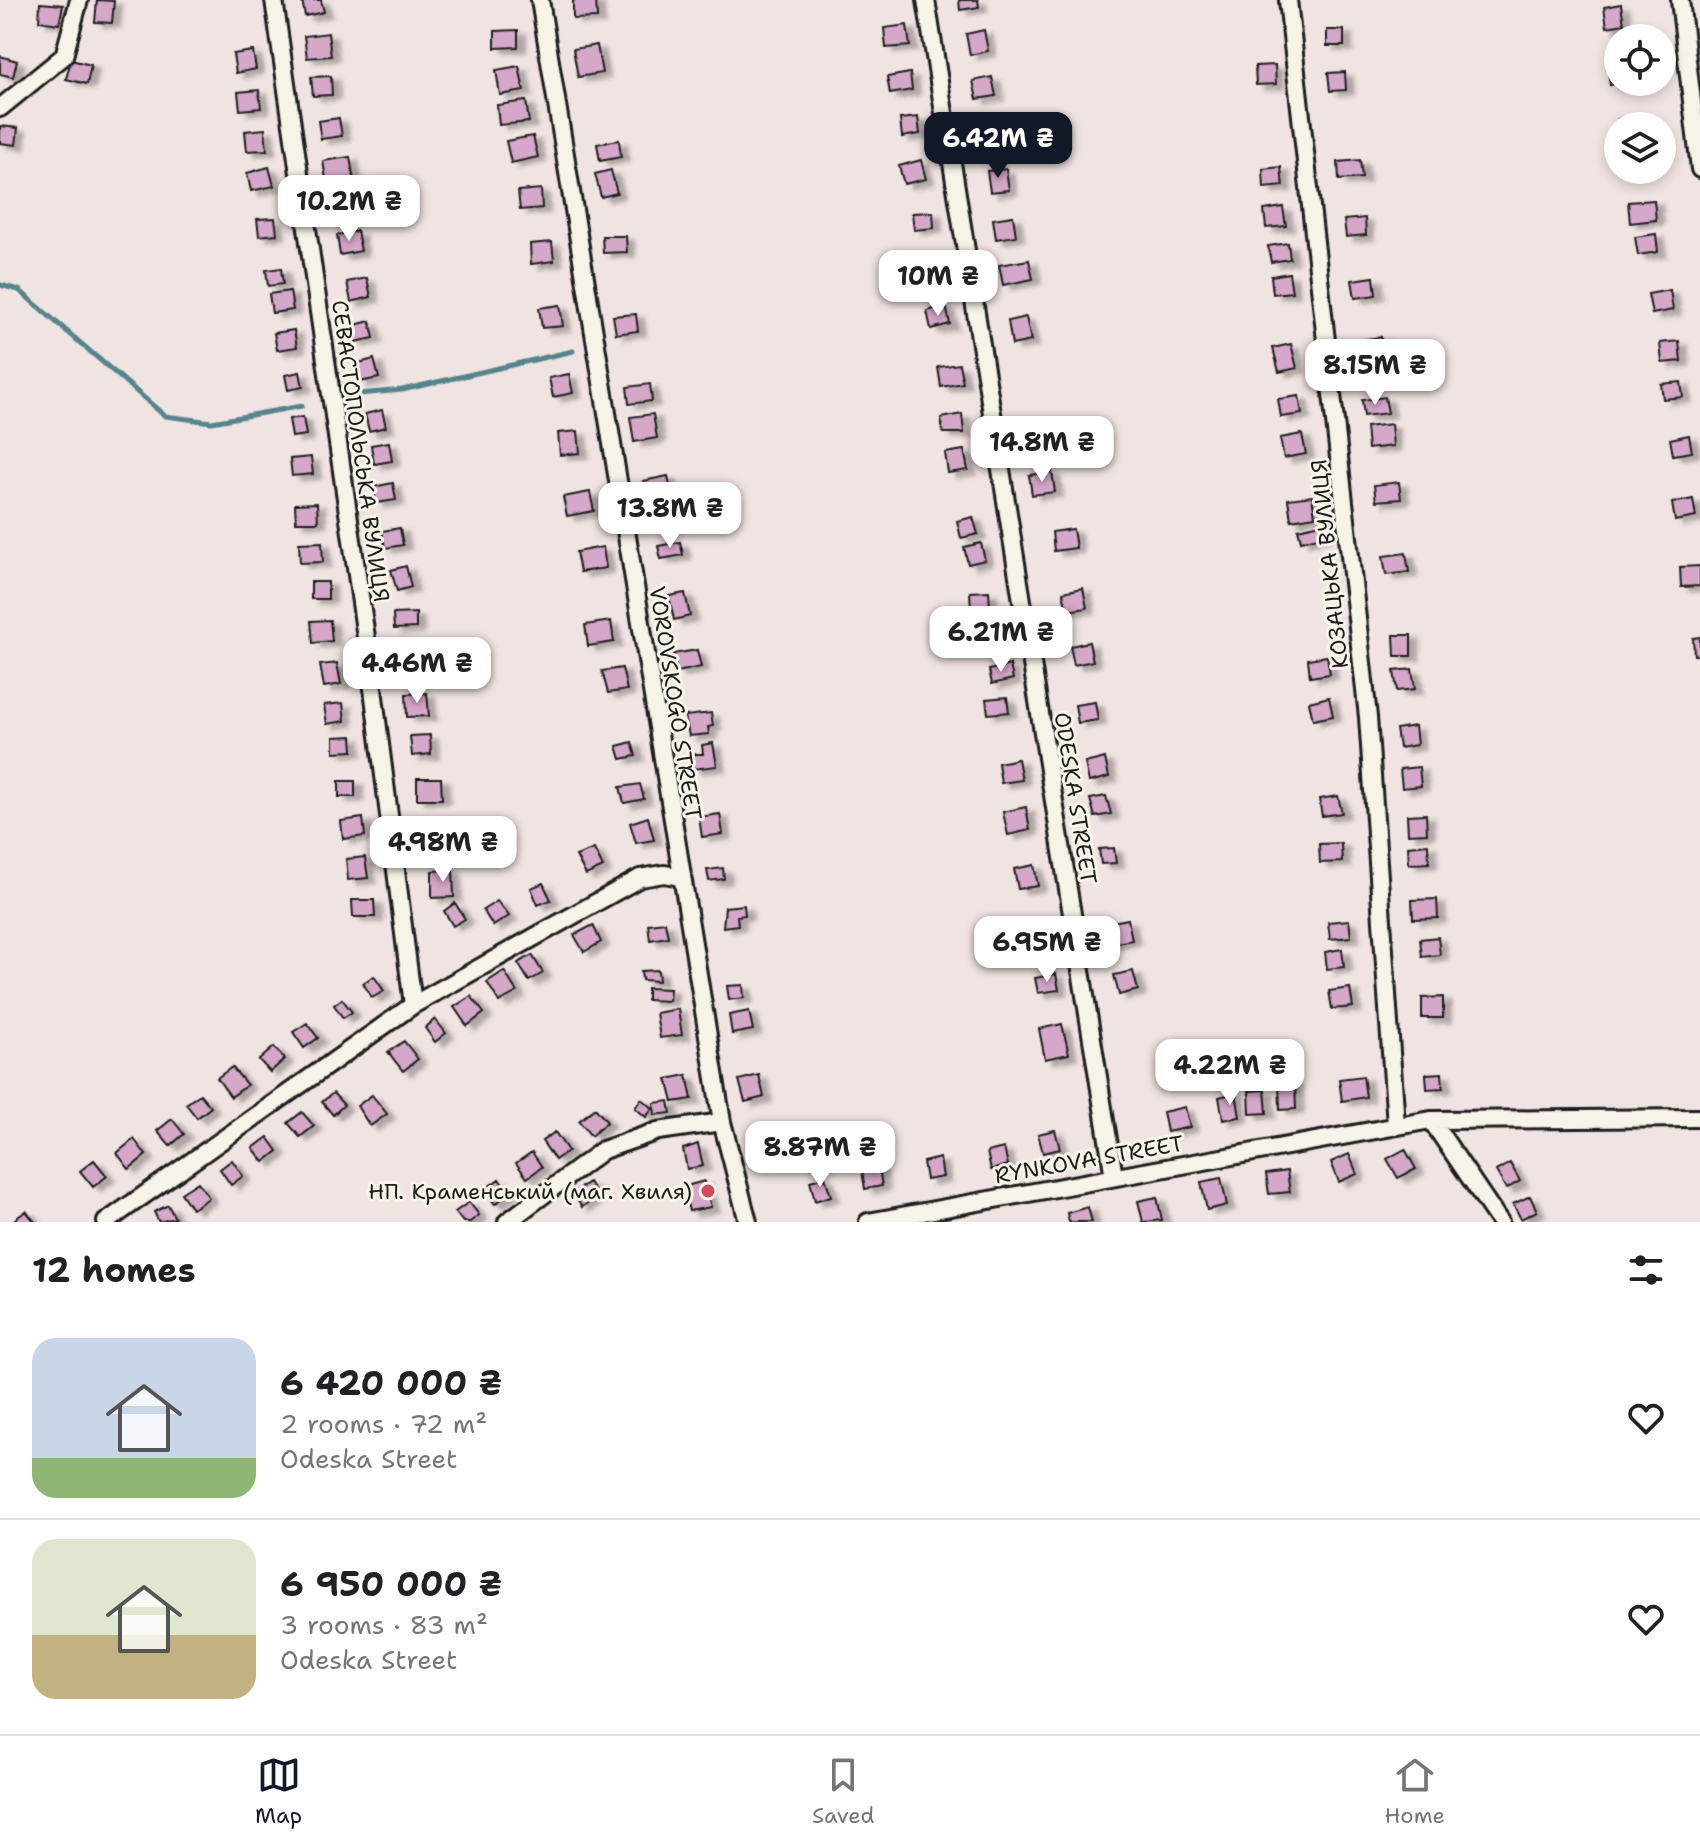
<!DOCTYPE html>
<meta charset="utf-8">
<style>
body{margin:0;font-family:"Shantell Sans",sans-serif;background:#f6f6f6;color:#202124;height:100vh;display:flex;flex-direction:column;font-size:30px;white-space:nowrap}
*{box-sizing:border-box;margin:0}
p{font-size:26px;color:#757577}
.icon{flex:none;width:44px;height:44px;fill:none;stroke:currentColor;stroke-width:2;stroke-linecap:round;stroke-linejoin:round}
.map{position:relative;height:1222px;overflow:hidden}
.panel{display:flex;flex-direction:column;background:#fff;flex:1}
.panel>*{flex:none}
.buttons{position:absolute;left:1604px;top:24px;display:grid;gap:16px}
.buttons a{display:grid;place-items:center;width:72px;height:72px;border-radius:50%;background:#fff;box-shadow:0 4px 12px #0003;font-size:40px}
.price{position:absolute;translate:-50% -68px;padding:0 18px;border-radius:16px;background:#fff;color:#222;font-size:26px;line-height:52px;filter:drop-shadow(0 2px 4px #0008)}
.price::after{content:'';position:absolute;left:50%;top:48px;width:24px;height:18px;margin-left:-12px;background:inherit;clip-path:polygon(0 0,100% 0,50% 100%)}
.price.active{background:#111827;color:#fff}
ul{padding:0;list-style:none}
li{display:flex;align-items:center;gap:24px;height:200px;padding:0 32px}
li+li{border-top:2px solid #e0e0e0}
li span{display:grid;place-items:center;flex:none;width:224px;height:160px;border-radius:24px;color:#555}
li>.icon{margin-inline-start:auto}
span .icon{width:96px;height:96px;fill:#fffc;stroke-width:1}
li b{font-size:34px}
h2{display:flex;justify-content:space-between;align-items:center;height:96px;padding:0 32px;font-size:34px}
.tab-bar{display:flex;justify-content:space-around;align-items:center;height:112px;border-top:2px solid #e0e0e0;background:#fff;font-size:22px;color:#757577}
.tab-bar a{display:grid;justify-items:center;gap:4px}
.tab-bar .active{color:#111827}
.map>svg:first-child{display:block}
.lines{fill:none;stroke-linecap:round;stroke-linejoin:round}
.stream{stroke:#55858c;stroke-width:5}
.building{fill:#d5a7c9;stroke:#1c1c1c;stroke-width:2;filter:url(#shadow)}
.street-casing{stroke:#1c1c1c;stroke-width:22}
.street{stroke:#f7f3e8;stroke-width:16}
.poi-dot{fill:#d1495b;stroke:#f7f3e8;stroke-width:3}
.labels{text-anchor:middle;stroke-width:6;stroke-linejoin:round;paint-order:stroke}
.street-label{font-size:22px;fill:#1c1c1c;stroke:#f7f3e8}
.poi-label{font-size:22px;fill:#1c1c1c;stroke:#f7f3e8;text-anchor:end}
</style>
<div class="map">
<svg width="1700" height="1222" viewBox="0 0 1700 1222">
<defs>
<filter id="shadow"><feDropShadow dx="8" dy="4.5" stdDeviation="2" flood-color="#0004"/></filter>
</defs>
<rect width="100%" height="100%" fill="#f0e4e2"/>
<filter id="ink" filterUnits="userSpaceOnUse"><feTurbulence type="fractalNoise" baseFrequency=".0125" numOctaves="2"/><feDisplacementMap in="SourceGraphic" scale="16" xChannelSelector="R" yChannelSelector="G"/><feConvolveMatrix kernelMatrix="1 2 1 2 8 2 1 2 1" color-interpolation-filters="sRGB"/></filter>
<g filter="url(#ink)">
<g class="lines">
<path class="stream" d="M 0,285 L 19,290 L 165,416 L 212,422 L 302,406
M 348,395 L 402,390 L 573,351"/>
</g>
<path class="building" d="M 97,0 L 114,1 L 112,23 L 95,22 Z
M 302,0 L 321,0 L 324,12 L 305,16 Z
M 573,0 L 596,0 L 597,18 L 573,19 Z
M 959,0 L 978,0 L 979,7 L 960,10 Z
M 40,3 L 63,5 L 59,24 L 39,21 Z
M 1621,4 L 1624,24 L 1607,27 L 1604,7 Z
M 907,25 L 910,46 L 886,48 L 884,28 Z
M 518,30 L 518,47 L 495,48 L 495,31 Z
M 984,30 L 988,51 L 970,55 L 966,34 Z
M 1327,30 L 1344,30 L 1344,46 L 1327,46 Z
M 328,33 L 331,56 L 307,58 L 304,36 Z
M 597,45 L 602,73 L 578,77 L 573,49 Z
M 253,51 L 256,69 L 236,73 L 233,54 Z
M 0,56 L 17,61 L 13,77 L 0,74 Z
M 71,60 L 91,65 L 87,84 L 66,79 Z
M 1618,62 L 1618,82 L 1629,82 L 1610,85 L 1607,64 Z
M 1275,65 L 1276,84 L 1256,85 L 1255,66 Z
M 519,66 L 524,91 L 500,95 L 496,70 Z
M 1345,72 L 1346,90 L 1330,91 L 1328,73 Z
M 910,73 L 912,90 L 890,94 L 887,77 Z
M 331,76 L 332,95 L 313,96 L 311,77 Z
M 992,77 L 996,96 L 977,99 L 973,81 Z
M 259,90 L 261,108 L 240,110 L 238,92 Z
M 526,101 L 529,122 L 499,125 L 497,105 Z
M 1635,116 L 1637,126 L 1619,126 L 1618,119 Z
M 918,117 L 920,134 L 902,137 L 900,119 Z
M 339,118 L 342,136 L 321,139 L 318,121 Z
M 996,122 L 1000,141 L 983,145 L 979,125 Z
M 0,126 L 18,128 L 16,145 L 0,143 Z
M 265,129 L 267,150 L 247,151 L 245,131 Z
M 533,136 L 538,157 L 511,163 L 506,141 Z
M 619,140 L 621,157 L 600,161 L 597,144 Z
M 350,157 L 354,181 L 327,185 L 323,161 Z
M 921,160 L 926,179 L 904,184 L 899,166 Z
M 1360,160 L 1362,178 L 1339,180 L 1338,162 Z
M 269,167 L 274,186 L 251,191 L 247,173 Z
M 1281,167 L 1283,186 L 1264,188 L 1263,169 Z
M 1006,169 L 1009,190 L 990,192 L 987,171 Z
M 611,170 L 617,193 L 601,197 L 595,174 Z
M 541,189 L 542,208 L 520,210 L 518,191 Z
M 1654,200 L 1656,220 L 1630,223 L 1628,202 Z
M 1283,207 L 1286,226 L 1266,228 L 1264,210 Z
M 933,212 L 934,228 L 914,230 L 912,213 Z
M 1013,216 L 1016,236 L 996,239 L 993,219 Z
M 275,218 L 277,234 L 259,236 L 257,219 Z
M 1365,218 L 1366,235 L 1346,237 L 1344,220 Z
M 357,231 L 361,251 L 340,255 L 337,235 Z
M 1656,234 L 1658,252 L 1638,255 L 1635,237 Z
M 602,236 L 626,236 L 627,252 L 603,253 Z
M 552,242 L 554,261 L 531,264 L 530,244 Z
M 1288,243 L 1290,259 L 1271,262 L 1268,246 Z
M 938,254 L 940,273 L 915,276 L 912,257 Z
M 1029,260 L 1033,279 L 1003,285 L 999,265 Z
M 281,268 L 283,284 L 268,286 L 266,270 Z
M 1289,273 L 1292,292 L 1273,294 L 1271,276 Z
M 1374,277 L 1376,295 L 1355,298 L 1352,280 Z
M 367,278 L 371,297 L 351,302 L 347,282 Z
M 1670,290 L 1673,310 L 1652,314 L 1648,294 Z
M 290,291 L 293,310 L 272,313 L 269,294 Z
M 560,305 L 563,326 L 542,328 L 539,308 Z
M 946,306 L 950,324 L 931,329 L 927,311 Z
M 636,314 L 638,331 L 616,334 L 613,316 Z
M 1026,317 L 1031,341 L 1012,345 L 1008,321 Z
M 370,321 L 374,338 L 355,342 L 351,326 Z
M 294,330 L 297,347 L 277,350 L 274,333 Z
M 1381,337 L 1383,354 L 1361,357 L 1359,340 Z
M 1679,341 L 1681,361 L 1662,363 L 1660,343 Z
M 1291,344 L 1297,368 L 1279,372 L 1273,348 Z
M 374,359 L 379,378 L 359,382 L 355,364 Z
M 959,364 L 963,383 L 941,387 L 938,367 Z
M 300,372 L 303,387 L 288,390 L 285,375 Z
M 569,374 L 573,393 L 553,397 L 549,378 Z
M 1681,382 L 1683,397 L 1663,399 L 1661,384 Z
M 650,384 L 652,401 L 629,404 L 627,387 Z
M 1299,396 L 1302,414 L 1281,417 L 1278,399 Z
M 1385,397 L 1388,413 L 1364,416 L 1362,400 Z
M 382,410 L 386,427 L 369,431 L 365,414 Z
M 653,414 L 657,438 L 634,442 L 630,417 Z
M 962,414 L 964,433 L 943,433 L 941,418 Z
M 303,417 L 306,435 L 292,437 L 289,419 Z
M 1391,424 L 1393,446 L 1368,449 L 1366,427 Z
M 578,431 L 580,453 L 560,455 L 558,433 Z
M 1302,434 L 1306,454 L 1284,458 L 1280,438 Z
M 1689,435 L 1692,452 L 1673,455 L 1670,439 Z
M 389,442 L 392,461 L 374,464 L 371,445 Z
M 964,450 L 968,470 L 948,473 L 945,453 Z
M 311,457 L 313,474 L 292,476 L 290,459 Z
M 1052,472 L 1055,492 L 1032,495 L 1029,475 Z
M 668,476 L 673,502 L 648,507 L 643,481 Z
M 1399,482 L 1401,499 L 1376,501 L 1374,485 Z
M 393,483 L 396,500 L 376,503 L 373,487 Z
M 590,492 L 594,511 L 567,516 L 563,497 Z
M 1312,496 L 1315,516 L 1291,520 L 1288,499 Z
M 1693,499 L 1696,517 L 1675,521 L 1672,503 Z
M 317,503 L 318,522 L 296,522 L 295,504 Z
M 973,517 L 978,534 L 961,538 L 957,521 Z
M 1321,524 L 1323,536 L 1301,541 L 1298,529 Z
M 400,528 L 403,545 L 385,548 L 382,531 Z
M 1073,529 L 1076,548 L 1054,551 L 1052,532 Z
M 322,542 L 323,562 L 300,563 L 299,543 Z
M 680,542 L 683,555 L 661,559 L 658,546 Z
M 981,543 L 985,560 L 968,564 L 964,547 Z
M 603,547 L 606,568 L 580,572 L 576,552 Z
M 1406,553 L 1409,572 L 1386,575 L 1383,556 Z
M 406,566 L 411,587 L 397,591 L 391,570 Z
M 1700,566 L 1700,586 L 1681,587 L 1680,567 Z
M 311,582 L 328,582 L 328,599 L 311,599 Z
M 1083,588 L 1087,608 L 1067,611 L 1063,592 Z
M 989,591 L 990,608 L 971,609 L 970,592 Z
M 685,593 L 690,616 L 674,620 L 669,596 Z
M 416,613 L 416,628 L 394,629 L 393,614 Z
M 330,620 L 332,641 L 313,643 L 311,621 Z
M 611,621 L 614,642 L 588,646 L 585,625 Z
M 995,631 L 997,648 L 978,650 L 976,633 Z
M 1394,635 L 1411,635 L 1411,656 L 1395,656 Z
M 1700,637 L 1700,655 L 1694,655 L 1693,638 Z
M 1089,642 L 1093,661 L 1074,665 L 1070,646 Z
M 418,647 L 420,664 L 400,666 L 399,649 Z
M 697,650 L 701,667 L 677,672 L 673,654 Z
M 1327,656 L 1330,674 L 1310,677 L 1308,659 Z
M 337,663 L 341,684 L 324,687 L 320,665 Z
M 1010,665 L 1013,679 L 992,684 L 989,670 Z
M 622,668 L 627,690 L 608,693 L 602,671 Z
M 1412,669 L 1415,689 L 1397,691 L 1394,671 Z
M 427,693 L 429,716 L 407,717 L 406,694 Z
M 1007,697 L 1009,712 L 988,714 L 986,699 Z
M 1329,697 L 1333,716 L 1313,720 L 1309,702 Z
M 1095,702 L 1098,720 L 1078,723 L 1075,705 Z
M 343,703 L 345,721 L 327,724 L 324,705 Z
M 711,713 L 713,726 L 708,727 L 709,734 L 689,736 L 685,716 Z
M 1415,726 L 1417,745 L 1399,748 L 1396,729 Z
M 430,735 L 431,754 L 412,756 L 410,736 Z
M 352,736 L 353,751 L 334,752 L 334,737 Z
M 632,742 L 636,756 L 621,759 L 617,746 Z
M 713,743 L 717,766 L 693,769 L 691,754 L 703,754 L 702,745 Z
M 1105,758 L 1109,777 L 1089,782 L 1085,763 Z
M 1018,759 L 1022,780 L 1001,783 L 998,763 Z
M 1419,767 L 1421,786 L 1402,788 L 1400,769 Z
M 417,778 L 441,778 L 442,799 L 417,799 Z
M 339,781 L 355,781 L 355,797 L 339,797 Z
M 640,784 L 644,799 L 624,803 L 620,787 Z
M 1106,796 L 1111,814 L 1095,817 L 1090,799 Z
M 1338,796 L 1342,813 L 1322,816 L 1319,799 Z
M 1026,807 L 1030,830 L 1008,835 L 1003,812 Z
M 720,814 L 723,834 L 702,837 L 699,817 Z
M 1426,814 L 1427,833 L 1408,834 L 1407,815 Z
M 648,817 L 654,840 L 636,843 L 630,823 Z
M 363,818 L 365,836 L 343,839 L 341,821 Z
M 442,819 L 444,838 L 424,840 L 421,822 Z
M 1341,843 L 1342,862 L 1320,863 L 1319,844 Z
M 1428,844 L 1429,863 L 1409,864 L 1408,846 Z
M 1114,848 L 1116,863 L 1101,864 L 1099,849 Z
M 594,849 L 603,867 L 586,875 L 576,856 Z
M 365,857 L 368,878 L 348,880 L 346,859 Z
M 1034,865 L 1038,886 L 1018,889 L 1014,869 Z
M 723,868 L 724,879 L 709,881 L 707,870 Z
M 453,870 L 454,897 L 432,898 L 432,871 Z
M 543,883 L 551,900 L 538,905 L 531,888 Z
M 1437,899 L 1438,918 L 1413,919 L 1412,900 Z
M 352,900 L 374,900 L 375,917 L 353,917 Z
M 497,901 L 509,916 L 493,926 L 483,910 Z
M 455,903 L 465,919 L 453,926 L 444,911 Z
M 744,905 L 745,915 L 737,916 L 738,925 L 723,927 L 725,907 Z
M 1046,917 L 1049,935 L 1024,938 L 1022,920 Z
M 1128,919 L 1132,940 L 1111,944 L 1107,923 Z
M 1349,920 L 1351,937 L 1330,939 L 1328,922 Z
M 665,922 L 668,937 L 650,940 L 648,924 Z
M 593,925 L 601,942 L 584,952 L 574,935 Z
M 1438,937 L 1440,955 L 1422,957 L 1420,939 Z
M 1342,949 L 1344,967 L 1327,969 L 1325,952 Z
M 532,955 L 543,973 L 529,981 L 518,963 Z
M 658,970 L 659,981 L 642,980 L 641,971 Z
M 504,971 L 517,992 L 499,1002 L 487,982 Z
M 1133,971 L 1138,990 L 1119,995 L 1114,975 Z
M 1056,974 L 1059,990 L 1038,993 L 1035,978 Z
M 374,976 L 384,991 L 372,998 L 363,983 Z
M 743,985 L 744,998 L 729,1000 L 727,986 Z
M 647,988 L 670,989 L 669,1001 L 647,1000 Z
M 1350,988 L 1353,1007 L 1332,1009 L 1329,991 Z
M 471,996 L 484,1013 L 467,1026 L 454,1007 Z
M 1443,997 L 1443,1018 L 1422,1018 L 1422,998 Z
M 342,999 L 352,1012 L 343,1018 L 334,1005 Z
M 678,1009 L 682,1035 L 660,1038 L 656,1013 Z
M 749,1011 L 753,1030 L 732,1034 L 729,1015 Z
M 435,1019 L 446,1033 L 435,1042 L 425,1028 Z
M 307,1023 L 318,1038 L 304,1048 L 293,1032 Z
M 1062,1024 L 1069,1054 L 1045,1059 L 1039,1029 Z
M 404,1041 L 418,1059 L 403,1071 L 388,1052 Z
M 274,1047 L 285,1059 L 270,1072 L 259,1060 Z
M 232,1067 L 247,1085 L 231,1097 L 217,1078 Z
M 1442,1073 L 1443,1088 L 1427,1089 L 1426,1074 Z
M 687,1075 L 692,1099 L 673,1102 L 667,1079 Z
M 759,1075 L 764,1097 L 745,1102 L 739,1080 Z
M 1363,1076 L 1366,1097 L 1342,1101 L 1339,1079 Z
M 1279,1083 L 1295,1083 L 1296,1109 L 1280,1110 Z
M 1265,1090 L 1267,1113 L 1250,1114 L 1249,1091 Z
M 333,1093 L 344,1105 L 333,1115 L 322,1102 Z
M 1236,1093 L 1240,1117 L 1223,1120 L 1219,1097 Z
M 200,1094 L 211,1107 L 197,1118 L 186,1104 Z
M 372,1095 L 387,1114 L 370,1126 L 357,1106 Z
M 641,1099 L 653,1108 L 646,1117 L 635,1108 Z
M 669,1101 L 671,1113 L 655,1115 L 654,1103 Z
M 1185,1107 L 1190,1127 L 1167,1132 L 1163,1112 Z
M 595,1108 L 607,1122 L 591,1136 L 579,1121 Z
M 302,1112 L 314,1126 L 300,1137 L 288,1123 Z
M 172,1119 L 184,1134 L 170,1146 L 157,1131 Z
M 1055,1130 L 1060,1149 L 1043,1153 L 1038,1134 Z
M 555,1132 L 568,1151 L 555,1160 L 542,1141 Z
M 268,1137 L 278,1151 L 264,1162 L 253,1148 Z
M 134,1139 L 146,1155 L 129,1169 L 117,1153 Z
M 698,1144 L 703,1166 L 687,1169 L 683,1149 Z
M 1004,1148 L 1008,1165 L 991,1170 L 987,1152 Z
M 1405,1149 L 1416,1169 L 1398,1178 L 1387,1159 Z
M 532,1152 L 542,1167 L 527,1178 L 516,1163 Z
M 1349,1154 L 1357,1174 L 1339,1182 L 1331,1162 Z
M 940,1158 L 943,1177 L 926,1180 L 923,1162 Z
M 94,1160 L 107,1176 L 93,1187 L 80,1171 Z
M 232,1160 L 243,1176 L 231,1185 L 220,1169 Z
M 1510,1163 L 1520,1181 L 1506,1189 L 1496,1171 Z
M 879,1168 L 882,1186 L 865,1189 L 862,1171 Z
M 1287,1171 L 1290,1192 L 1269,1194 L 1266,1174 Z
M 825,1177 L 831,1196 L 815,1201 L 810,1181 Z
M 1221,1178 L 1227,1205 L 1207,1210 L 1201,1182 Z
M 499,1179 L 509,1193 L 495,1204 L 484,1190 Z
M 704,1181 L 711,1207 L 689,1211 L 683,1187 Z
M 198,1182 L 209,1198 L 192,1209 L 181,1193 Z
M 589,1182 L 598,1196 L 582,1207 L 572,1193 Z
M 1530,1196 L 1537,1211 L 1521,1219 L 1513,1204 Z
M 1157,1197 L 1162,1220 L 1143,1222 L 1138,1201 Z
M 469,1202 L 479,1215 L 470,1222 L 463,1222 L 455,1212 Z
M 168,1205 L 175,1218 L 159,1222 L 154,1212 Z
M 1088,1207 L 1092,1222 L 1069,1222 L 1067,1213 Z
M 26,1211 L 35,1222 L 11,1222 Z"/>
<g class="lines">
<defs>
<path id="street" d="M 274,0 L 370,665 L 413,1005
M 540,0 L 722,1122 L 748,1222
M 926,0 L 1114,1177
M 1288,0 L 1368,717 L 1396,1125
M 1680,0 L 1700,169
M 0,108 L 64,56 L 79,0
M 1431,1120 L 1500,1222
M 106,1222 L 413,1005 L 640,878 L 664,874 L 681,877
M 507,1222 L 603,1150 L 658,1131 L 722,1122
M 868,1222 L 1431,1120 L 1700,1118"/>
</defs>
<use href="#street" class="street-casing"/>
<use href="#street" class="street"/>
</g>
</g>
<circle class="poi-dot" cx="708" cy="1191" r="8"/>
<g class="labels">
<g class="street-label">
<text transform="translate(361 451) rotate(82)" y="8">СЕВАСТОПОЛЬСЬКА ВУЛИЦЯ</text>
<text transform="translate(1329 564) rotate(-96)" y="8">КОЗАЦЬКА ВУЛИЦЯ</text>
<text transform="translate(676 703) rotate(81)" y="8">VOROVSKOGO STREET</text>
<text transform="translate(1076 798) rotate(81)" y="8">ODESKA STREET</text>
<text transform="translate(1089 1159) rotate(-10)" y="8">RYNKOVA STREET</text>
</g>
<g class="poi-label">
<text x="692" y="1199">НП. Краменський (маг. Хвиля)</text>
</g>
</g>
</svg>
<div class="buttons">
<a><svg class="icon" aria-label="locate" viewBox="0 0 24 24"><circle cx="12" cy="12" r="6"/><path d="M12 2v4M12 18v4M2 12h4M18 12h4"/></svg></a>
<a><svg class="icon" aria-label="layers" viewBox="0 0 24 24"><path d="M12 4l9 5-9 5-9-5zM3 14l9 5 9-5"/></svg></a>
</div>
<b class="price active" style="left:998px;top:180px">6.42M ₴</b>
<b class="price" style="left:349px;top:243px">10.2M ₴</b>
<b class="price" style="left:938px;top:318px">10M ₴</b>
<b class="price" style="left:1375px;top:407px">8.15M ₴</b>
<b class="price" style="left:1042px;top:484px">14.8M ₴</b>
<b class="price" style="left:670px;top:550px">13.8M ₴</b>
<b class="price" style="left:1001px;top:674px">6.21M ₴</b>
<b class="price" style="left:417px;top:705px">4.46M ₴</b>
<b class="price" style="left:443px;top:884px">4.98M ₴</b>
<b class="price" style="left:1047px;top:984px">6.95M ₴</b>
<b class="price" style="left:1230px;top:1107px">4.22M ₴</b>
<b class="price" style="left:820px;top:1189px">8.87M ₴</b>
</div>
<section class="panel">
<h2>12 homes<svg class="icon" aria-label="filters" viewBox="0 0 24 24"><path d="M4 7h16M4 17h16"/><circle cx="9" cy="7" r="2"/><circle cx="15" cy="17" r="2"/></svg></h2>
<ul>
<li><span style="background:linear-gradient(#c9d6e8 75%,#8fb573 0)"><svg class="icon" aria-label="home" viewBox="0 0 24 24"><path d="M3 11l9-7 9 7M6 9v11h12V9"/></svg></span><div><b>6 420 000 ₴</b><p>2 rooms · 72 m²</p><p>Odeska Street</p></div><svg class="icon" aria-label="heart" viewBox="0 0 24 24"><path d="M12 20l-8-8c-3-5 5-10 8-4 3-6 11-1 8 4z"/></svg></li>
<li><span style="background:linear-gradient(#dfe7d0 60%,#c2b280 0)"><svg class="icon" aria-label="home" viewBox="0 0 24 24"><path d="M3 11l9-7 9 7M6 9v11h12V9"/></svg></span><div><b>6 950 000 ₴</b><p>3 rooms · 83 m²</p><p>Odeska Street</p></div><svg class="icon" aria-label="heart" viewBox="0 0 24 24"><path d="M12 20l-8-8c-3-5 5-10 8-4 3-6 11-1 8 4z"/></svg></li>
</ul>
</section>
<nav class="tab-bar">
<a class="active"><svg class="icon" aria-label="map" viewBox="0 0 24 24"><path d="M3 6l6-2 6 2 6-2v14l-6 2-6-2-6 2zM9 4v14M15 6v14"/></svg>Map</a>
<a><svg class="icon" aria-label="saved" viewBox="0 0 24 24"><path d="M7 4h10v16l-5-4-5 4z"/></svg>Saved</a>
<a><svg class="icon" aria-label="home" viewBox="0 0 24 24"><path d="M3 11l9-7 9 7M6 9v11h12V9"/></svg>Home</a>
</nav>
